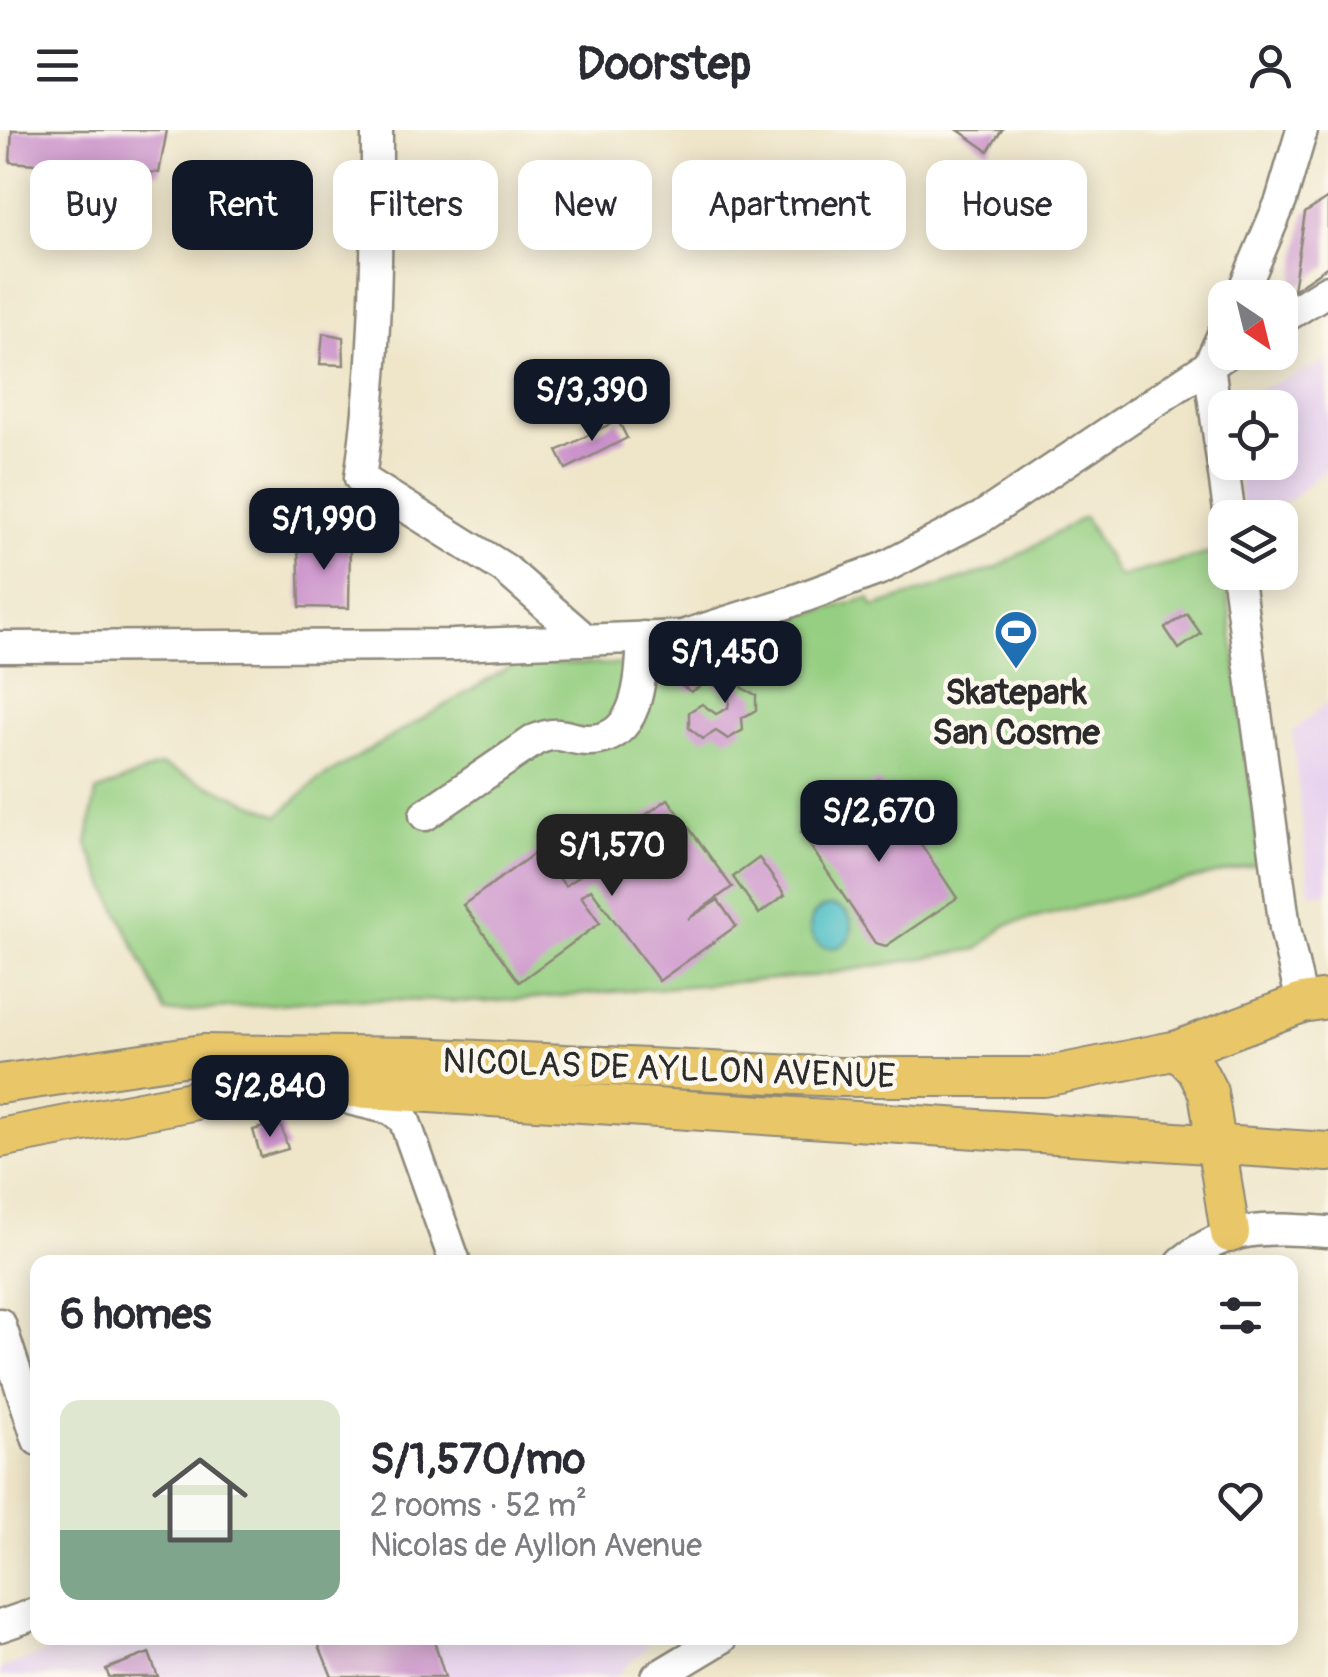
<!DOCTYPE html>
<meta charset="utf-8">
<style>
body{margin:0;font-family:Pangolin,sans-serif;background:#f7f7f7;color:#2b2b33;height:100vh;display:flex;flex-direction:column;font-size:38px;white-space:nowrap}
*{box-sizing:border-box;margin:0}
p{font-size:32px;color:#7c7c81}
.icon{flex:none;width:55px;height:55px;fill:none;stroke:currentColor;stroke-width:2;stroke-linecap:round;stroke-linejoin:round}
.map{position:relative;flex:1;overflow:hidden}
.details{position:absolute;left:30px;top:1125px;width:1268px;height:390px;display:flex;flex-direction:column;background:#fff;border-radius:20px;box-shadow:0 5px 25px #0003}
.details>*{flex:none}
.guide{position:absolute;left:30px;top:30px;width:1270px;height:90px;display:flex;gap:20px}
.needle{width:65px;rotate:145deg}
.tools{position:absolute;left:1208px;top:150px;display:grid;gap:20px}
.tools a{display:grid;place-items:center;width:90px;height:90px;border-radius:20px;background:#fff;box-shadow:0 5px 25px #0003;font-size:50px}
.price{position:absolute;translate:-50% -85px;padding:0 22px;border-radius:20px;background:#111827;color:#fff;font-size:32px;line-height:65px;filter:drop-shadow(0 2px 5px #0008)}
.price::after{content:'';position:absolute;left:50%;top:60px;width:30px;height:22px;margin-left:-15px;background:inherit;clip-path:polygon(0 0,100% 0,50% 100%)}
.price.on{background:#222;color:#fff}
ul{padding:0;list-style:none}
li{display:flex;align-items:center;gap:30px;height:250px;padding:0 30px}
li+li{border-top:2px solid #e1e1e2}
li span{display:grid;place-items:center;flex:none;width:280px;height:200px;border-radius:20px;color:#555}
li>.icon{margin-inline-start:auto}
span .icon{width:120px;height:120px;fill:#fffc;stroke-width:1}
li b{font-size:42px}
h2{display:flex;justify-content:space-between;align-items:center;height:120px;padding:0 30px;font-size:42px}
.pill{padding:0 35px;border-radius:20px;background:#fff;box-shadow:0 5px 25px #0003;font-size:35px;line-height:90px}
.pill.on{background:#111827;color:#fff}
header{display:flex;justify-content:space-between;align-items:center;height:130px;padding:0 30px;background:#fff;font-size:45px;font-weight:700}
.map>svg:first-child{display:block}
.built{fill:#e7d2ef}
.green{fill:#96cf82;stroke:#607d56;stroke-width:2.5}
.water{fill:#50bfc6;stroke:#3e7578;stroke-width:2.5}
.building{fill:#cb92cb}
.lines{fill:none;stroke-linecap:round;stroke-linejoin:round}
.minor-casing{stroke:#8d887a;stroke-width:35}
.major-casing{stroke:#8d887a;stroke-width:42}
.minor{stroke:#fff;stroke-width:30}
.major{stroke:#e9c769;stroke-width:38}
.labels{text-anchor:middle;stroke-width:9;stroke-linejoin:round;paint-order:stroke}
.poi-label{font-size:35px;font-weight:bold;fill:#2b2b2b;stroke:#fbf7ec}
.street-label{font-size:35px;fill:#2b2b2b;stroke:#fbf7ec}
</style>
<header><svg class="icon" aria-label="menu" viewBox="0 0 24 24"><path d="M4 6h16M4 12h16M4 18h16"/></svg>Doorstep<svg class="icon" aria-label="person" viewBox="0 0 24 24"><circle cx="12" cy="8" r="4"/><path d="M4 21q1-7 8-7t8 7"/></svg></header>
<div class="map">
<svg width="1328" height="1547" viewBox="0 0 1328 1547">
<rect width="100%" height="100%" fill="#fbf7ec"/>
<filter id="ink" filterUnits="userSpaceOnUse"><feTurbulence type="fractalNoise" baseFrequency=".01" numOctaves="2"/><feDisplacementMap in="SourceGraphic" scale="20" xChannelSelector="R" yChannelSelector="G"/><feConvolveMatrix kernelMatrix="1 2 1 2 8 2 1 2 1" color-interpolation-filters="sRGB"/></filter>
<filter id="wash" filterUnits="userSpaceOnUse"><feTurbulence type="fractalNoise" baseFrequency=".0048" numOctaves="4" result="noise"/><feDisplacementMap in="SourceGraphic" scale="40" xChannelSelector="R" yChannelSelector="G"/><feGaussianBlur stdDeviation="2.25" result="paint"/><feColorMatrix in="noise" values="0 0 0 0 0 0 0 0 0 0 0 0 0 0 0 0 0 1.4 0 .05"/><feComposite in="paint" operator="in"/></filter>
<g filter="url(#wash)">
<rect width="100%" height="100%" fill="#efe6ca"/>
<path class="built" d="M 1328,231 L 1328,337 L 1289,371 L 1242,376 L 1237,333 L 1280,332 L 1280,278 L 1240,277 L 1261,259 Z
M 1328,572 L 1328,763 L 1310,763 L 1292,602 Z
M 87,1508 L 643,1508 L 647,1517 L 615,1547 L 0,1547 L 0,1539 Z"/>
<path class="green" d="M 1084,387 L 1118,447 L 1222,420 L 1260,733 L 1006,795 L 978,819 L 814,846 L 487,872 L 338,869 L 166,883 L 87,715 L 96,662 L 161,635 L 279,685 L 318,650 L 517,533 L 652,535 L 651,527 L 869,468 L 874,477 L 996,438 Z"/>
<path class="water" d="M810 797a21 21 0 1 1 42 0a21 21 0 1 1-42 0Z"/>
<g id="blocks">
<path class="building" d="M 12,0 L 167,0 L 159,43 L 10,32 Z
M 958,0 L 1002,0 L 988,21 Z
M 1328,68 L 1328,136 L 1293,160 L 1305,83 Z
M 323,203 L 343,207 L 344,235 L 320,234 Z
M 618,290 L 627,308 L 566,339 L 557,321 Z
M 350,408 L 349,478 L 300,477 L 298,410 Z
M 1187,484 L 1201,504 L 1179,519 L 1165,498 Z
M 689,528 L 703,538 L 704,554 L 691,562 L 677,552 L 675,535 Z
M 727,531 L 742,542 L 742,558 L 756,565 L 756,580 L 742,588 L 743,600 L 728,609 L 716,601 L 703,609 L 689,598 L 689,582 L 702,574 L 716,584 L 728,578 L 730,565 L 715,555 L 714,538 Z
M 878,650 L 957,768 L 886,816 L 875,813 L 801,702 Z
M 668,669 L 732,757 L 688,789 L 718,770 L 736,796 L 659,851 L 591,759 L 581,766 L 600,793 L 519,852 L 463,775 L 539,720 L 565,756 L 586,741 L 580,732 Z
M 759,728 L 785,765 L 759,784 L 733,747 Z
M 280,992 L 288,1019 L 261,1027 L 253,1000 Z
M 316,1508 L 433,1508 L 445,1547 L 332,1547 Z
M 149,1523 L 158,1547 L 109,1547 L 106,1539 Z"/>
</g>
</g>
<g filter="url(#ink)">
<use href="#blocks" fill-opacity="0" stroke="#8d887a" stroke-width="2.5"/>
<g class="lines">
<defs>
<path id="minor" d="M 377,0 C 377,116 377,233 360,348 L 505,439 L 586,510
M 1240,168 L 1281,71 L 1302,0
M 1280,190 L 1328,160
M 1225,200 L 1209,235 L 1230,388
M 1237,442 L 1285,798 L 1302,873
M 0,517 L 453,515 L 682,506 L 787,473 L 883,438 L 982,387 L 1229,222
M 425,685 L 535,610 C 562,598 565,610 589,610 C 641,610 641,544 643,507
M 353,970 L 391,979 L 404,989 L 455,1132
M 1182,1132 C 1229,1094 1270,1098 1328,1102
M 0,1194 L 38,1310
M 0,1496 L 38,1483
M 657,1547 L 722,1508"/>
<path id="major" d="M 1178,920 L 1196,939 L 1208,962 L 1230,1103
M 0,954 L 203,924 L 416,927 L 840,947 L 1044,947 L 1178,920 L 1302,873 L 1328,869
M 0,1008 L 259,958 L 338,957 L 1328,1022"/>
</defs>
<use href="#minor" class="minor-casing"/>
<use href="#major" class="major-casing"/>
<use href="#minor" class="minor"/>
<use href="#major" class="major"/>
</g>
</g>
<defs>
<symbol id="stadium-pin" viewBox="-11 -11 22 30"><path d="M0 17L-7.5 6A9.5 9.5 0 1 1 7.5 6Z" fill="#1f6fb2" stroke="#fbf7ec"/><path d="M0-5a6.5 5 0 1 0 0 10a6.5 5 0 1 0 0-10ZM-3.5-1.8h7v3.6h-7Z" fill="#fff"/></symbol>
</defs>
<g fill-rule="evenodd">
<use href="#stadium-pin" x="991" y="477" width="50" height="68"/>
</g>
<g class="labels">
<g class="poi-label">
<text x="1016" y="574">Skatepark<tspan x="1016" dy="40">San Cosme</tspan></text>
</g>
<g class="street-label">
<text transform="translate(669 938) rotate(2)" y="12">NICOLAS DE AYLLON AVENUE</text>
</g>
</g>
</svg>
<div class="tools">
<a><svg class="needle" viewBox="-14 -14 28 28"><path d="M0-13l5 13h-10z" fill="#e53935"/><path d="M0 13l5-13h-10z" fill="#7c7c81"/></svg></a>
<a><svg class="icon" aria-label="locate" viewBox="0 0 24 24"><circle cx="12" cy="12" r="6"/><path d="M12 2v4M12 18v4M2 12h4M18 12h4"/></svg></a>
<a><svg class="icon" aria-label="layers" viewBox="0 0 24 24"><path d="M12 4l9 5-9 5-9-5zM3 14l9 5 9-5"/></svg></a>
</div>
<b class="price" style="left:592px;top:314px">S/3,390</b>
<b class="price" style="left:324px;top:443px">S/1,990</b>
<b class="price" style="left:725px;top:576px">S/1,450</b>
<b class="price" style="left:879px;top:735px">S/2,670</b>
<b class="price on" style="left:612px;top:769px">S/1,570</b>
<b class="price" style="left:270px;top:1010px">S/2,840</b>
<div class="guide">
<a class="pill">Buy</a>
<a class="pill on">Rent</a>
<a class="pill">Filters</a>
<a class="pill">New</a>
<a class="pill">Apartment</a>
<a class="pill">House</a>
</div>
<section class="details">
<h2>6 homes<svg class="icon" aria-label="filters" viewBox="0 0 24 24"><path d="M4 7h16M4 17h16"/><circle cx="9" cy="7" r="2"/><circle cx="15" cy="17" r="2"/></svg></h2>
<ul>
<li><span style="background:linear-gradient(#dfe7d0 65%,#7fa58c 0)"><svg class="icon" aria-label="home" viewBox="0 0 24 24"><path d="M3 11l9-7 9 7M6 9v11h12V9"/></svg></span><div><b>S/1,570/mo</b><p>2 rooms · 52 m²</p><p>Nicolas de Ayllon Avenue</p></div><svg class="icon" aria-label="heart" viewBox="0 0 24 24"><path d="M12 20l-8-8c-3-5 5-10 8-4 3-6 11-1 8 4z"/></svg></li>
</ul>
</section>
</div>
